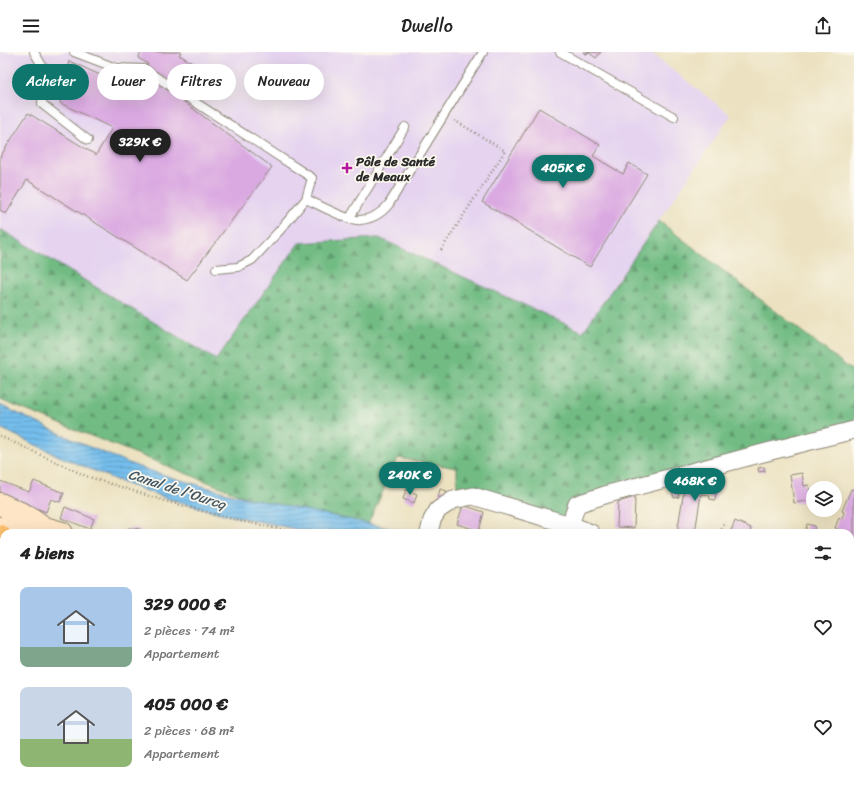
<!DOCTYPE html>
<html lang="fr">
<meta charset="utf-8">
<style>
body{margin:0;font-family:Sriracha,sans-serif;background:#f6f6f6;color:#222;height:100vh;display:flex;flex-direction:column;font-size:15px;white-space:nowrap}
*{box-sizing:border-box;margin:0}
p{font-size:13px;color:#767676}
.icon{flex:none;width:22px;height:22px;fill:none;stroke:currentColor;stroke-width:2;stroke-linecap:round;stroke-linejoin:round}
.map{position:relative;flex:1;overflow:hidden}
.drawer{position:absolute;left:0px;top:477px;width:854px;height:256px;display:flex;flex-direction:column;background:#fff;border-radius:12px 12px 0 0;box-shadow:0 4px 16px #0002}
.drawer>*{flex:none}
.banner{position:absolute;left:12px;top:12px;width:400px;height:36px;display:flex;gap:8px}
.buttons{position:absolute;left:806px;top:429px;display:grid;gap:8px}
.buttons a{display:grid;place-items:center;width:36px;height:36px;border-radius:50%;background:#fff;box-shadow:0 4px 16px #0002;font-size:20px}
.price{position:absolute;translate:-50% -34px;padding:0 9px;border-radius:14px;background:#0f766e;color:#fff;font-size:13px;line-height:26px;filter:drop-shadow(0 1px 2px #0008)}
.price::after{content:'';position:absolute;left:50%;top:24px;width:12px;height:9px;margin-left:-6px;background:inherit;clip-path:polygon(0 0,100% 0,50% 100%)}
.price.current{background:#222;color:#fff}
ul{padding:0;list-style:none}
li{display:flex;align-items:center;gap:12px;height:100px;padding:0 20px}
li span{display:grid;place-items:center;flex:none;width:112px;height:80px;border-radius:8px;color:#555}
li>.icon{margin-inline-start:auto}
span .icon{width:48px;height:48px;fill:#fffc;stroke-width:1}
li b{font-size:17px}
h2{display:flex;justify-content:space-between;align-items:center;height:48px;padding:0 20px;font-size:17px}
.tag{padding:0 14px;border-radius:18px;background:#fff;box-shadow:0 4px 16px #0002;font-size:14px;line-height:36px}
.tag.current{background:#0f766e;color:#fff}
header{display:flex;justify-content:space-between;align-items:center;height:52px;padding:0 20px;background:#fff;font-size:18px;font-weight:600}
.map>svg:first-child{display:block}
.built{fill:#e5d3f0}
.grass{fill:url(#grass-dots);stroke:#5c8464}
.forest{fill:url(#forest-firs);stroke:#4e7458}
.water{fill:url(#water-rules);stroke:#50748c}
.building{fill:#daa9e1}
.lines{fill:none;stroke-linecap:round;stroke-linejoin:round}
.lane-casing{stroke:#8c8676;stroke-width:10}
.street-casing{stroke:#8c8676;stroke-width:19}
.secondary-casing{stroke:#8c8676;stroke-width:24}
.primary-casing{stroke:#8c8676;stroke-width:24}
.path{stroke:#8c8676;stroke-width:2.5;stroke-dasharray:1 3;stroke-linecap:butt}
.lane{stroke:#fff;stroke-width:8}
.street{stroke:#fff;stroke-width:17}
.secondary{stroke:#fde5c5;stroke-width:22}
.primary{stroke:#fbbe6e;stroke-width:22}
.poi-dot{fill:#b5179e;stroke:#fbf7ec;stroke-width:1.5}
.labels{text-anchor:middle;stroke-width:3.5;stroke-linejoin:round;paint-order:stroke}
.poi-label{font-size:13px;font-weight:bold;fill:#2b2b2b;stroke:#fbf7ec;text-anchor:start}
.water-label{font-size:14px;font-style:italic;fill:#415765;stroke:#fbf7ec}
</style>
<header><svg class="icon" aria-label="menu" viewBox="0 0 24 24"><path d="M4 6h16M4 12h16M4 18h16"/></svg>Dwello<svg class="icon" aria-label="share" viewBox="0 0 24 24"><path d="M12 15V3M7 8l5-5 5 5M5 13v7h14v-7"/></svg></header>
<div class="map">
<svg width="854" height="733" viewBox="0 0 854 733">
<defs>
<pattern id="grass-dots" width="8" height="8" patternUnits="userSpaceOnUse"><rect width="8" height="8" fill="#8ddc9c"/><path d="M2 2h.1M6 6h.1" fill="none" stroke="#7abd87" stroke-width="1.8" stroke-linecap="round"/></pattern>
<pattern id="forest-firs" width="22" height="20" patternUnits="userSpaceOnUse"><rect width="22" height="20" fill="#72bc84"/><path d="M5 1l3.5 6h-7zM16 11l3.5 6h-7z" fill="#5e996c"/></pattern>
<pattern id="water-rules" width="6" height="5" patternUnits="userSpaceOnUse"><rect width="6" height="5" fill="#74beed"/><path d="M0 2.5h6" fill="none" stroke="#5f9bc0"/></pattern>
</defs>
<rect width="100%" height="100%" fill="#fbf7ec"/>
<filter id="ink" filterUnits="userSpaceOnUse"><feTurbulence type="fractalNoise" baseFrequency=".025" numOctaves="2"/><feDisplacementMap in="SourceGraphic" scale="8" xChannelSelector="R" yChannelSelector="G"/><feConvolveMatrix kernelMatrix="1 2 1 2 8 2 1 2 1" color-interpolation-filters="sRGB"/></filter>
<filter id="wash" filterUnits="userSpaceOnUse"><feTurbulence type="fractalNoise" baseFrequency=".012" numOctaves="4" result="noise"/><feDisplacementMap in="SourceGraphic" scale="16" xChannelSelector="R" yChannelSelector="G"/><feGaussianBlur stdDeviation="0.9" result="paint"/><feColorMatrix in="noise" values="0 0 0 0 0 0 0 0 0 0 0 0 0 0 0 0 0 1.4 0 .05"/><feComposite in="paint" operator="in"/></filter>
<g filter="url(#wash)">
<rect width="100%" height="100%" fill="#ece2c1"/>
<path class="built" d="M 0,0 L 649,0 L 731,63 L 583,280 L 379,186 L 299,191 L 216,308 L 0,177 Z"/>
<path class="grass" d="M 16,729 L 40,729 L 42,733 L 17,733 Z"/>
<path class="forest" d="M 659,169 L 854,320 L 854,378 L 577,452 L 570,473 L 473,444 L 457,438 L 457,416 L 398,406 L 368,472 L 251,447 L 0,348 L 0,177 L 216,308 L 299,191 L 379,186 L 583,280 Z
M 850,588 L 854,589 L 854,618 L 850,617 Z
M 850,718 L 854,720 L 854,733 L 729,733 L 720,729 L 850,729 Z"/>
<path class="water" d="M 0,353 L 80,391 L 136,414 L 173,426 L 239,444 L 413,481 L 314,481 L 224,462 L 169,447 L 121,430 L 61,405 L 0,376 Z
M 850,617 L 854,618 L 854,648 L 850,646 Z"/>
<g id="blocks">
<path class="building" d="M 142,0 L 181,0 L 179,3 L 215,24 L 201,44 L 170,25 L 165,36 L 272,115 L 187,228 L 27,128 L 6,162 L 0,158 L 0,105 L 28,61 L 96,103 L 112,76 L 60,51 L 69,9 L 127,35 L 148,12 L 138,6 Z
M 583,0 L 601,0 L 596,6 L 588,0 L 586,3 Z
M 539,56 L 600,93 L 593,104 L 623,122 L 629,111 L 647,122 L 590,215 L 482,150 Z
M 764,415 L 765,419 L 759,420 L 758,416 Z
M 802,421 L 804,434 L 809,433 L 811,448 L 794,451 L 790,423 Z
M 719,423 L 715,448 L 710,447 L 709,443 L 701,442 L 695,481 L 677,481 L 685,432 Z
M 0,429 L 29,440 L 34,429 L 64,441 L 60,450 L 51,447 L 46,460 L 0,442 Z
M 677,434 L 679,445 L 674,446 L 671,436 Z
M 440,437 L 447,439 L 445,448 L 438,446 Z
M 851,437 L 854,438 L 854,485 L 850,483 L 850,481 L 846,481 L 835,476 L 839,465 L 842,467 L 844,460 L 842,459 Z
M 406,438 L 417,442 L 414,451 L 403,447 Z
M 635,445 L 634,476 L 617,475 L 618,450 Z
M 463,453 L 484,460 L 479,479 L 457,472 Z
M 65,455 L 94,467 L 90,477 L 61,466 Z
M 735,469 L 751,476 L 750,481 L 730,481 Z
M 807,472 L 815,474 L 813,481 L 805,481 Z
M 128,476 L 140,477 L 140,481 L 128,481 Z
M 71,729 L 107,729 L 108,733 L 73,733 Z
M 211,729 L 223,729 L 220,733 L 206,733 Z
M 250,729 L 255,729 L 260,733 L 246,733 Z
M 449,729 L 463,729 L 462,733 L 448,733 Z"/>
</g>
</g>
<g filter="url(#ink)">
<use href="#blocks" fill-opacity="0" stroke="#8c8676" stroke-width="1"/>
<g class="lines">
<defs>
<path id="lane" d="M 34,0 L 44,17 L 42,52 L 88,88
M 74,0 L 116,16 L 144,17 L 312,126 L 306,147 C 317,152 350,170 360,168 C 372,167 382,161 389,152 L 483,0
M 560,0 L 674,65
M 349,167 L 405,75
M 216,217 L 238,215 L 252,208 L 281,177 L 306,147"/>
<path id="street" d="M 570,473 L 577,452 L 608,442 L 767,400 L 854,378
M 429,481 L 432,468 L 438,458 L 453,448 L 473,444 L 570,473 L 591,481
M 850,573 L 854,574
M 0,673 L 4,675
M 54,729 L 56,733
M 574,729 L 576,733"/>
<path id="secondary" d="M 0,452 L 29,465 L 39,472
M 0,476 C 26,471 37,473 62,481
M 850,697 L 854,699
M 0,700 L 4,712
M 0,727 L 2,733"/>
<path id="primary" d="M 0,484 L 4,495
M 0,603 L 4,576"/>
</defs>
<use href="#lane" class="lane-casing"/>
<use href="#street" class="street-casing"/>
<use href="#secondary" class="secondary-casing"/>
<use href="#primary" class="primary-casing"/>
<path class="path" d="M 441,198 L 505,99 L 454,68
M 0,384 L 86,424 L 162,448 L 236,468 L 299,481
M 720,481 L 724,472
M 850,653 L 854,655"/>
<use href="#lane" class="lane"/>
<use href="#street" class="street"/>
<use href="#secondary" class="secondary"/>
<use href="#primary" class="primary"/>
</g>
</g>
<path class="poi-dot" d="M345 110h4v4h4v4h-4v4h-4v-4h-4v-4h4z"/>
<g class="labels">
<g class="poi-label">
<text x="356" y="114">Pôle de Santé<tspan x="356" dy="15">de Meaux</tspan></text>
</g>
<g class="water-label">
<text transform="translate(177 437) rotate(18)" y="5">Canal de l'Ourcq</text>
</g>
</g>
</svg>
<div class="buttons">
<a><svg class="icon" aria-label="layers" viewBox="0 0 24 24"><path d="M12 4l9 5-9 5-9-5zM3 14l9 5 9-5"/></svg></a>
</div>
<b class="price current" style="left:140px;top:111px">329K €</b>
<b class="price" style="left:563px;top:137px">405K €</b>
<b class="price" style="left:410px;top:444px">240K €</b>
<b class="price" style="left:695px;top:450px">468K €</b>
<div class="banner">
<a class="tag current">Acheter</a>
<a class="tag">Louer</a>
<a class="tag">Filtres</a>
<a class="tag">Nouveau</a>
</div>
<section class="drawer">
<h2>4 biens<svg class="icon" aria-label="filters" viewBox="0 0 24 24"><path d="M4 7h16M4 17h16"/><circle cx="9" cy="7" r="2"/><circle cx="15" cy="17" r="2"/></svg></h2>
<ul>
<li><span style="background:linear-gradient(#a9c7e8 75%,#7fa58c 0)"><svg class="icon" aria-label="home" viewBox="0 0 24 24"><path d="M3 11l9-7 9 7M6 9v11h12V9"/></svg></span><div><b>329 000 €</b><p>2 pièces · 74 m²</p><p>Appartement</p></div><svg class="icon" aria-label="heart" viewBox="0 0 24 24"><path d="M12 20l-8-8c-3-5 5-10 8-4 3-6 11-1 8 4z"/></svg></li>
<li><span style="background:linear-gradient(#c9d6e8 65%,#8fb573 0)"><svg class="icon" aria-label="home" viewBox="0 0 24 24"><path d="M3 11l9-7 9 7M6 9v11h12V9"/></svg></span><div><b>405 000 €</b><p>2 pièces · 68 m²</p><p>Appartement</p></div><svg class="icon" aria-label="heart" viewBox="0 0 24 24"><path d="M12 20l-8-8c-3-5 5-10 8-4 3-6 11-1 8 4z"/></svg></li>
</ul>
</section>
</div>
